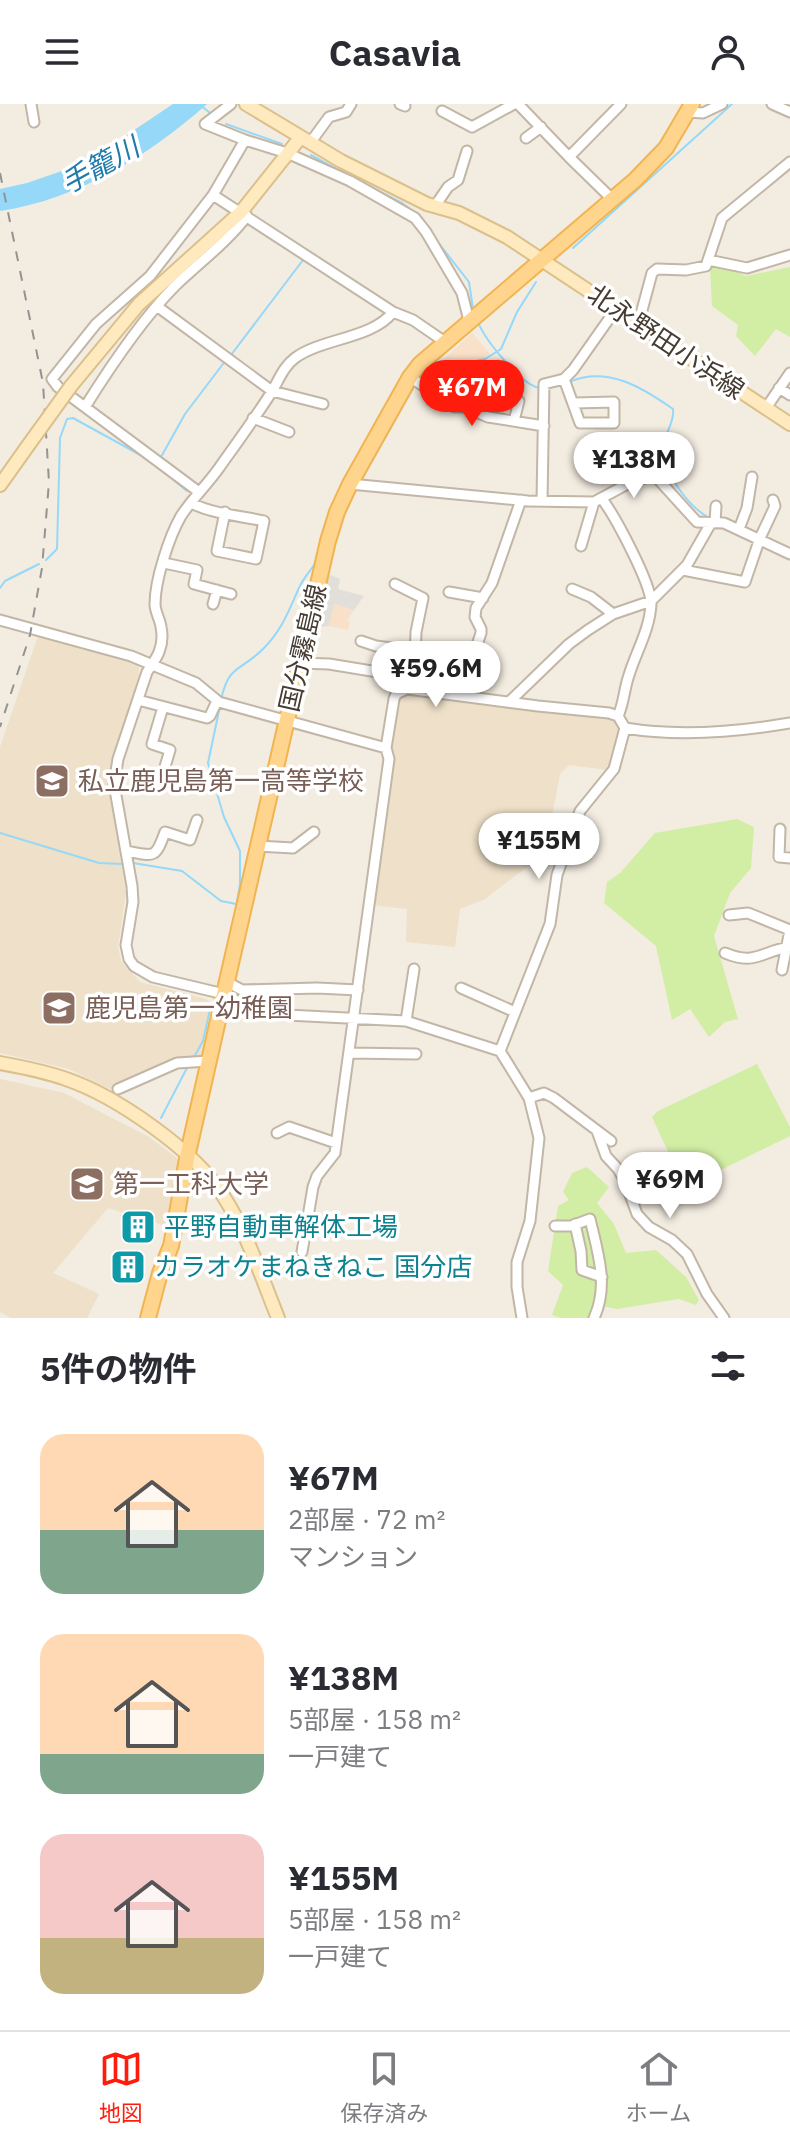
<!DOCTYPE html>
<html lang="ja">
<meta charset="utf-8">
<style>
body{margin:0;font-family:"IBM Plex Sans","Noto Sans JP",sans-serif;background:#f2f2f3;color:#2b2b33;height:100vh;display:flex;flex-direction:column;font-size:30px;white-space:nowrap}
*{box-sizing:border-box;margin:0}
p{font-size:26px;color:#7c7c81}
.icon{flex:none;width:44px;height:44px;fill:none;stroke:currentColor;stroke-width:2;stroke-linecap:round;stroke-linejoin:round}
.map{position:relative;height:1214px;overflow:hidden}
.details{display:flex;flex-direction:column;background:#fff;flex:1}
.details>*{flex:none}
.price{position:absolute;translate:-50% -68px;padding:0 18px;border-radius:28px;background:#fff;color:#222;font-size:26px;line-height:52px;filter:drop-shadow(0 2px 4px #0008)}
.price::after{content:'';position:absolute;left:50%;top:48px;width:24px;height:18px;margin-left:-12px;background:inherit;clip-path:polygon(0 0,100% 0,50% 100%)}
.price.current{background:#ff1c0c;color:#fff}
ul{padding:0;list-style:none}
li{display:flex;align-items:center;gap:24px;height:200px;padding:0 40px}
li span{display:grid;place-items:center;flex:none;width:224px;height:160px;border-radius:24px;color:#555}
li>.icon{margin-inline-start:auto}
span .icon{width:96px;height:96px;fill:#fffc;stroke-width:1}
li b{font-size:34px}
h2{display:flex;justify-content:space-between;align-items:center;height:96px;padding:0 40px;font-size:34px}
header{display:flex;justify-content:space-between;align-items:center;height:104px;padding:0 40px;background:#fff;font-size:36px;font-weight:800}
.tabs{display:flex;justify-content:space-around;align-items:center;height:112px;border-top:2px solid #e1e1e2;background:#fff;font-size:22px;color:#7c7c81}
.tabs a{display:grid;justify-items:center;gap:4px}
.tabs .current{color:#ff1c0c}
.map>svg:first-child{display:block}
.commercial{fill:#f9e0c8}
.education{fill:#eee0c9}
.green{fill:#d2eda4}
.parking{fill:#e2dfdb}
.water{fill:#95d8f8}
.lines{fill:none;stroke-linecap:round;stroke-linejoin:round}
.stream{stroke:#95d8f8;stroke-width:2}
.street-casing{stroke:#c2b6a6;stroke-width:13}
.secondary-casing{stroke:#dbc08c;stroke-width:16}
.primary-casing{stroke:#f1b451;stroke-width:18}
.street{stroke:#fff;stroke-width:9}
.secondary{stroke:#ffeabf;stroke-width:12}
.primary{stroke:#ffd58e;stroke-width:14}
.rail{stroke:#939393;stroke-width:2;stroke-dasharray:10 10;stroke-linecap:butt}
.secondary-bridge-casing{stroke:#dbc08c;stroke-width:16;stroke-linecap:butt}
.secondary-bridge{stroke:#ffeabf;stroke-width:12}
.labels{text-anchor:middle;stroke-width:7;stroke-linejoin:round;paint-order:stroke}
.street-label{font-size:26px;fill:#453b31;stroke:#fff}
.education-label{font-size:26px;fill:#785e54;stroke:#fff;text-anchor:start}
.culture-label{font-size:26px;fill:#0d838f;stroke:#fff;text-anchor:start}
.water-label{font-size:28px;font-style:italic;fill:#1e7bab;stroke:#fff}
</style>
<header><svg class="icon" aria-label="menu" viewBox="0 0 24 24"><path d="M4 6h16M4 12h16M4 18h16"/></svg>Casavia<svg class="icon" aria-label="person" viewBox="0 0 24 24"><circle cx="12" cy="8" r="4"/><path d="M4 21q1-7 8-7t8 7"/></svg></header>
<div class="map">
<svg width="790" height="1214" viewBox="0 0 790 1214">
<rect width="100%" height="100%" fill="#f3ece1"/>
<path class="commercial" d="M 472,229 L 490,250 L 485,252 L 487,259 L 499,255 L 505,263 L 495,307 L 471,298 L 459,298 L 424,276 L 429,268 L 437,265 L 458,264 L 457,257 L 442,257 Z
M 340,475 L 334,500 L 354,506 L 347,516 L 350,518 L 348,526 L 329,522 L 314,523 Z"/>
<path class="education" d="M 38,532 L 139,560 L 139,571 L 107,676 L 126,789 L 118,842 L 121,857 L 140,878 L 206,895 L 212,900 L 200,952 L 169,958 L 110,985 L 69,965 L 0,949 L 0,643 Z
M 409,588 L 603,612 L 613,615 L 619,623 L 616,647 L 608,666 L 569,661 L 560,670 L 550,723 L 549,746 L 485,795 L 460,805 L 455,843 L 406,838 L 407,805 L 372,801 L 398,593 Z
M 0,975 L 64,989 L 149,1033 L 178,1055 L 166,1122 L 108,1104 L 53,1169 L 99,1190 L 87,1214 L 11,1214 L 0,1208 Z"/>
<path class="green" d="M 723,162 L 746,172 L 790,163 L 790,233 L 776,225 L 755,252 L 736,232 L 738,221 L 712,202 L 710,163 Z
M 737,715 L 754,723 L 751,764 L 730,789 L 714,832 L 738,915 L 725,918 L 709,933 L 690,905 L 672,916 L 656,842 L 604,799 L 607,778 L 620,769 L 655,729 Z
M 757,960 L 790,1023 L 790,1032 L 688,1082 L 684,1082 L 652,1013 L 658,1007 Z
M 587,1063 L 609,1083 L 597,1099 L 614,1120 L 626,1149 L 656,1146 L 686,1173 L 699,1196 L 696,1201 L 679,1195 L 617,1205 L 597,1201 L 591,1214 L 561,1214 L 552,1211 L 563,1181 L 548,1167 L 558,1102 L 569,1096 L 563,1088 L 572,1069 Z"/>
<path class="parking" d="M 499,255 L 505,263 L 500,283 L 488,272 L 461,298 L 424,276 L 429,268 L 437,265 L 451,265 Z
M 326,469 L 340,475 L 338,485 L 364,492 L 354,506 L 334,500 L 329,522 L 314,523 Z"/>
<path class="water" d="M 173,0 L 207,0 C 148,52 79,95 0,107 L 0,85 L 27,79 L 85,59 Z"/>
<g class="lines">
<path class="stream" d="M 199,0 L 210,9
M 226,20 L 282,40
M 311,51 L 351,73
M 357,76 L 402,99 L 414,108
M 433,132 L 469,178 L 473,205
M 573,144 L 732,0
M 478,218 C 485,236 522,282 540,284
M 231,251 L 303,156
M 419,274 L 423,267 L 436,260 L 456,261 L 485,255 L 501,245 L 517,208 L 536,178
M 569,278 C 607,261 643,284 673,305 C 675,318 665,328 664,341 C 662,368 687,401 709,414
M 546,284 L 563,281
M 161,353 L 185,310 L 226,256
M 159,364 L 187,387
M 360,378 L 416,279
M 349,399 L 357,384
M 745,423 L 757,429
M 46,456 L 57,445 L 60,334 L 67,315 L 73,314 L 144,353
M 0,484 L 5,477 L 39,460
M 221,596 C 229,559 241,568 264,544 C 282,526 289,506 299,484 C 303,474 311,466 317,457
M 220,602 L 208,659 L 224,713 L 240,747 L 240,780 L 234,816
M 0,729 L 99,759 L 123,760
M 133,759 L 182,767 L 221,797 L 236,800
M 194,953 L 203,937 L 211,901
M 161,1014 L 188,962"/>
<defs>
<path id="street" d="M 31,0 L 34,18
M 231,0 L 205,20 L 245,36 L 287,49 L 350,77 L 415,114 L 426,128 L 462,189 L 469,217
M 400,0 L 405,2
M 518,0 L 569,53
M 772,0 L 790,8
M 442,7 L 472,23 L 514,0
M 689,8 L 703,9 L 722,0
M 526,34 L 541,23
M 310,39 L 329,13 L 346,8 L 351,0
M 790,58 L 722,114 L 708,156 L 747,164 L 790,151
M 213,91 L 393,208
M 612,95 L 569,53 L 621,0
M 435,102 L 448,83 L 458,76 L 467,47
M 158,203 L 272,287 L 323,300
M 638,221 L 652,169 L 657,165 L 686,166 L 706,162 L 708,156
M 445,238 L 413,216 L 393,208 C 372,235 322,234 295,254 C 283,263 279,276 271,289 C 255,314 236,340 219,364 C 207,381 192,395 181,412 C 169,433 155,476 155,500 C 155,508 160,515 161,523 C 165,542 157,554 147,568 L 118,655 L 114,680 L 132,782 L 133,798 L 126,841 L 129,855 L 134,862 L 153,873 L 224,890 L 247,903 L 267,910 L 406,917 L 500,947 L 529,994 L 539,1034 L 530,1117 L 517,1158 L 517,1183 L 522,1214
M 410,273 L 454,303 L 465,303 L 488,313 L 544,322
M 564,275 L 580,319 L 614,319 L 614,298 L 574,299
M 779,284 L 790,291
M 85,303 C 110,263 142,215 175,182 C 200,158 226,139 247,112
M 766,304 L 790,269
M 253,314 L 289,328
M 514,317 L 519,297
M 350,380 L 528,397 L 594,398 L 633,377 L 651,372 L 657,374 L 697,418 L 724,419 L 790,450
M 199,388 L 58,283 L 52,275 L 96,220 L 150,172 L 213,91 L 245,36
M 602,395 C 615,412 652,481 651,500 C 650,525 636,548 629,571 C 624,585 624,599 618,612
M 542,397 L 544,280 L 564,275 L 573,266 L 616,205
M 191,399 C 213,410 241,412 264,417 L 256,455 L 217,447 L 225,408
M 715,419 L 716,402
M 739,425 L 747,404 L 752,373
M 581,442 L 594,398
M 164,459 L 197,466 L 194,480 L 231,490
M 683,466 L 745,478 L 760,434 L 775,402 L 773,396
M 395,480 L 423,494 L 416,528 L 414,586
M 572,485 L 591,493 L 613,510
M 449,488 L 483,494
M 213,500 L 217,486
M 0,516 L 131,552 L 196,579 L 219,598 L 386,644
M 361,537 L 376,542 L 415,547
M 299,559 L 329,560 L 414,574
M 447,590 L 447,576 L 469,565 L 481,529 L 481,525 L 475,513 L 476,504 L 492,479 L 521,396
M 138,596 L 207,614 L 210,612 L 217,597
M 509,598 L 569,540 L 588,526 L 613,510 L 651,497 L 687,461 L 711,419
M 163,603 L 152,640 L 170,646 L 164,666
M 625,624 C 679,633 737,628 790,619
M 780,725 L 779,753 L 790,754
M 257,742 L 293,744 L 314,728
M 126,747 C 154,752 155,756 165,728 L 190,736 L 197,716
M 729,811 L 748,809 L 790,826 L 782,866
M 725,849 C 756,862 761,847 790,843
M 227,878 L 242,886 L 317,884 L 358,886
M 461,884 L 515,908
M 406,917 L 414,865
M 350,949 L 416,950
M 118,985 L 177,959 L 209,957
M 529,994 L 544,989 L 554,994 L 611,1037
M 597,1027 L 606,1052 L 618,1065 L 625,1077 L 637,1110 L 649,1123 L 672,1136 L 687,1150 L 707,1190 L 724,1214
M 277,1029 L 289,1023 L 336,1039
M 575,1120 L 581,1147 L 582,1166 L 602,1173
M 555,1122 L 571,1122 L 590,1115 C 598,1149 609,1182 594,1214
M 302,1148 L 313,1083 L 317,1072 L 335,1049 L 389,655 L 386,644 L 394,595 L 396,590 L 407,585 L 538,602 L 609,609 L 618,612 L 625,624 L 614,665 L 580,707 L 557,771 L 550,820 L 500,947"/>
<path id="secondary" d="M 246,0 L 341,57 L 427,100 L 459,109 L 507,133 L 790,320
M 71,282 L 139,200 L 241,108 L 300,34
M 0,381 L 27,343
M 0,959 C 22,963 44,967 66,975 C 116,992 194,1046 222,1090 C 247,1128 261,1172 278,1214"/>
<path id="primary" d="M 148,1214 L 160,1169 L 171,1142 L 188,1049 L 224,890 L 328,437 L 337,408 L 350,380 L 410,273 L 420,260 L 635,76 L 666,44 L 692,0"/>
</defs>
<use href="#street" class="street-casing"/>
<use href="#secondary" class="secondary-casing"/>
<use href="#primary" class="primary-casing"/>
<use href="#street" class="street"/>
<use href="#secondary" class="secondary"/>
<use href="#primary" class="primary"/>
<path class="rail" d="M 0,69 L 43,279 L 49,378 L 42,464 L 30,531 L 0,623"/>
<defs>
<path id="secondary-bridge" d="M 27,343 L 71,282"/>
</defs>
<use href="#secondary-bridge" class="secondary-bridge-casing"/>
<use href="#secondary-bridge" class="secondary-bridge"/>
</g>
<defs>
<symbol id="school-square" viewBox="-11 -11 22 22"><rect x="-9" y="-9" width="18" height="18" rx="4" fill="#8d6e63" stroke="#fff"/><path d="M0-5L7-2L0 1L-7-2ZM-4 1L0 2.5L4 1V4Q0 6-4 4Z" fill="#fff"/></symbol>
<symbol id="university-square" viewBox="-11 -11 22 22"><rect x="-9" y="-9" width="18" height="18" rx="4" fill="#8d6e63" stroke="#fff"/><path d="M0-5L7-2L0 1L-7-2ZM-4 1L0 2.5L4 1V4Q0 6-4 4Z" fill="#fff"/></symbol>
<symbol id="building-square" viewBox="-11 -11 22 22"><rect x="-9" y="-9" width="18" height="18" rx="4" fill="#0f9aa8" stroke="#fff"/><path d="M-4-6H4V6H1V3H-1V6H-4ZM-2.5-4.3h1.7v1.8h-1.7ZM.8-4.3h1.7v1.8H.8ZM-2.5-1h1.7V.8h-1.7ZM.8-1h1.7V.8H.8Z" fill="#fff"/></symbol>
</defs>
<g fill-rule="evenodd">
<use href="#school-square" x="32" y="657" width="40" height="40"/>
<use href="#school-square" x="39" y="884" width="40" height="40"/>
<use href="#university-square" x="67" y="1060" width="40" height="40"/>
<use href="#building-square" x="118" y="1103" width="40" height="40"/>
<use href="#building-square" x="108" y="1143" width="40" height="40"/>
</g>
<g class="labels">
<g class="street-label">
<text transform="translate(666 238) rotate(34)" y="9">北永野田小浜線</text>
<text transform="translate(303 544) rotate(-77)" y="9">国分霧島線</text>
</g>
<g class="education-label">
<text x="78" y="686">私立鹿児島第一高等学校</text>
<text x="85" y="913">鹿児島第一幼稚園</text>
<text x="113" y="1089">第一工科大学</text>
</g>
<g class="culture-label">
<text x="164" y="1132">平野自動車解体工場</text>
<text x="154" y="1172">カラオケまねきねこ 国分店</text>
</g>
<g class="water-label">
<text transform="translate(100 61) rotate(-29)" y="10">手籠川</text>
</g>
</g>
</svg>
<b class="price current" style="left:472px;top:324px">¥67M</b>
<b class="price" style="left:634px;top:396px">¥138M</b>
<b class="price" style="left:436px;top:605px">¥59.6M</b>
<b class="price" style="left:539px;top:777px">¥155M</b>
<b class="price" style="left:670px;top:1116px">¥69M</b>
</div>
<section class="details">
<h2>5件の物件<svg class="icon" aria-label="filters" viewBox="0 0 24 24"><path d="M4 7h16M4 17h16"/><circle cx="9" cy="7" r="2"/><circle cx="15" cy="17" r="2"/></svg></h2>
<ul>
<li><span style="background:linear-gradient(#ffd9b3 60%,#7fa58c 0)"><svg class="icon" aria-label="home" viewBox="0 0 24 24"><path d="M3 11l9-7 9 7M6 9v11h12V9"/></svg></span><div><b>¥67M</b><p>2部屋 · 72 m²</p><p>マンション</p></div></li>
<li><span style="background:linear-gradient(#ffd9b3 75%,#7fa58c 0)"><svg class="icon" aria-label="home" viewBox="0 0 24 24"><path d="M3 11l9-7 9 7M6 9v11h12V9"/></svg></span><div><b>¥138M</b><p>5部屋 · 158 m²</p><p>一戸建て</p></div></li>
<li><span style="background:linear-gradient(#f6c9c9 65%,#c2b280 0)"><svg class="icon" aria-label="home" viewBox="0 0 24 24"><path d="M3 11l9-7 9 7M6 9v11h12V9"/></svg></span><div><b>¥155M</b><p>5部屋 · 158 m²</p><p>一戸建て</p></div></li>
</ul>
</section>
<nav class="tabs">
<a class="current"><svg class="icon" aria-label="map" viewBox="0 0 24 24"><path d="M3 6l6-2 6 2 6-2v14l-6 2-6-2-6 2zM9 4v14M15 6v14"/></svg>地図</a>
<a><svg class="icon" aria-label="saved" viewBox="0 0 24 24"><path d="M7 4h10v16l-5-4-5 4z"/></svg>保存済み</a>
<a><svg class="icon" aria-label="home" viewBox="0 0 24 24"><path d="M3 11l9-7 9 7M6 9v11h12V9"/></svg>ホーム</a>
</nav>
